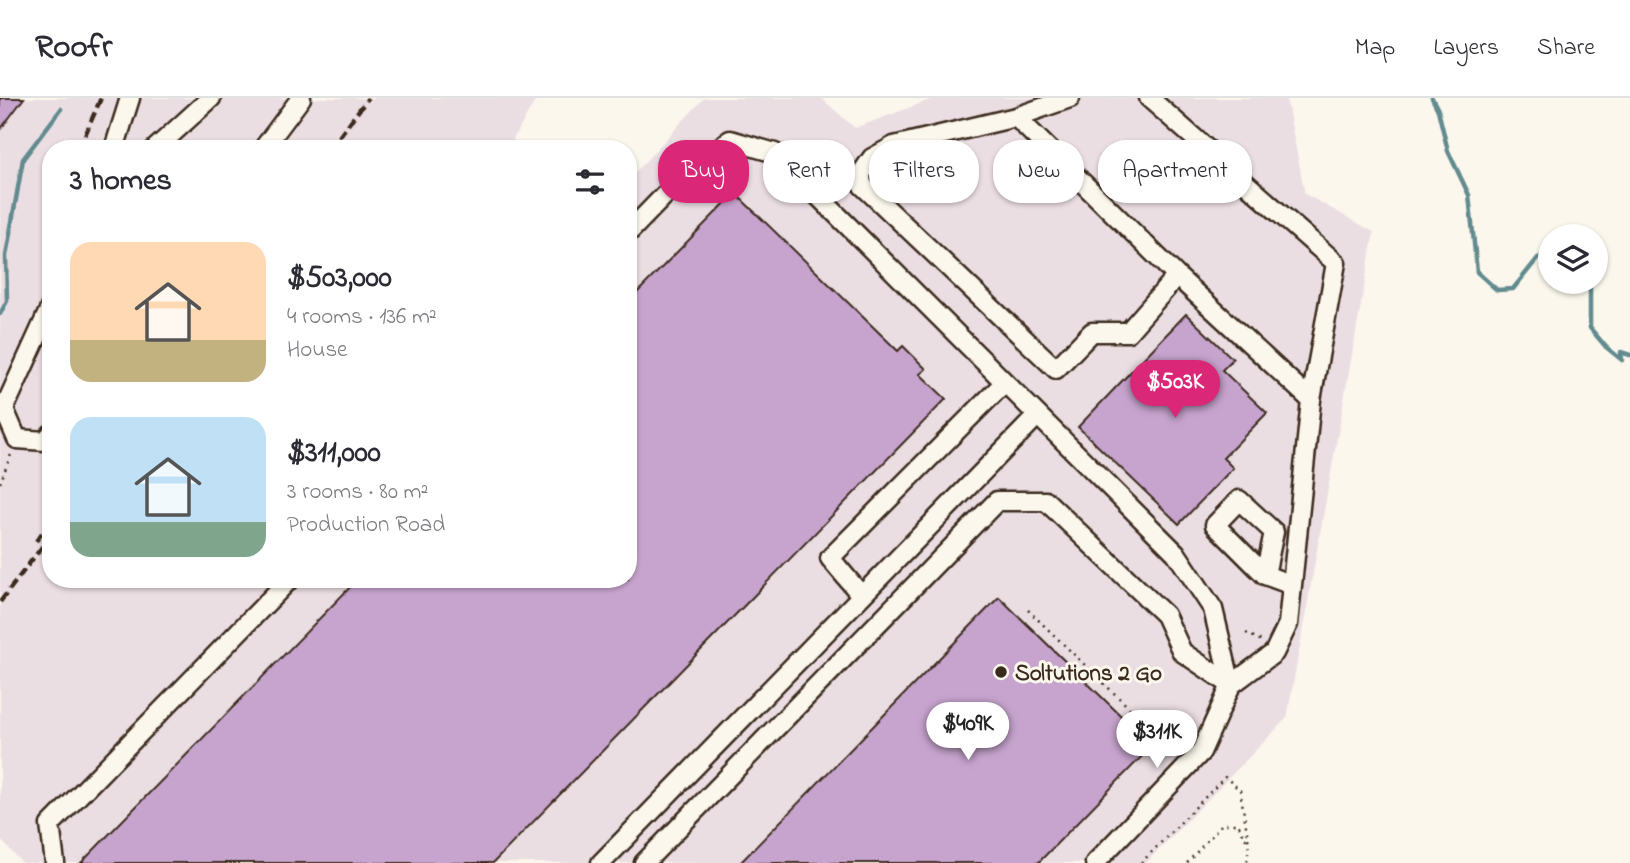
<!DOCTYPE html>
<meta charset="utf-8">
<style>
body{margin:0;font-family:"Indie Flower",sans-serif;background:#f2f2f3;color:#2b2b33;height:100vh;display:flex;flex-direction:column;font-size:26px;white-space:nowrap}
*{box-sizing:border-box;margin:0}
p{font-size:23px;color:#7c7c81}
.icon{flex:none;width:38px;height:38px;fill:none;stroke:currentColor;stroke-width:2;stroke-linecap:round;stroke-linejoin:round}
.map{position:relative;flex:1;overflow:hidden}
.drawer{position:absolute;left:42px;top:42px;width:595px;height:448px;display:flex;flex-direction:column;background:#fff;border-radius:28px;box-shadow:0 2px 5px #0004}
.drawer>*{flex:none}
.hud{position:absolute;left:658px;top:42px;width:665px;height:63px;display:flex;gap:14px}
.controls{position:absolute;left:1538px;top:126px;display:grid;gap:14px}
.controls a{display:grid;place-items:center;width:70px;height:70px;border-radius:50%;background:#fff;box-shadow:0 2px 5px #0004;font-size:35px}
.price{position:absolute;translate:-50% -60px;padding:0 16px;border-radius:24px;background:#fff;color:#222;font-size:23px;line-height:46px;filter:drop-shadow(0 2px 4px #0008)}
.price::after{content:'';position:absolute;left:50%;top:42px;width:21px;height:16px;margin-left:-10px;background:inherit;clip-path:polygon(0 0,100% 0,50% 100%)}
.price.selected{background:#db2777;color:#fff}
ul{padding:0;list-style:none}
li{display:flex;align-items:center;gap:21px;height:175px;padding:0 28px}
li span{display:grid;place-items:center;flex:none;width:196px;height:140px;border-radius:21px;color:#555}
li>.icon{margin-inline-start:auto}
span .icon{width:84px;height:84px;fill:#fffc;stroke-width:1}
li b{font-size:30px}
h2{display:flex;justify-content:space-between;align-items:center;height:84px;padding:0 28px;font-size:30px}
.pill{padding:0 24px;border-radius:28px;background:#fff;box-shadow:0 2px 5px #0004;font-size:24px;line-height:63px}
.pill.selected{background:#db2777;color:#fff}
header{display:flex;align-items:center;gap:42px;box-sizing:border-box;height:98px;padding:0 35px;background:#fff;border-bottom:2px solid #e1e1e2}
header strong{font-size:33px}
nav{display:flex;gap:38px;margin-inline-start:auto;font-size:24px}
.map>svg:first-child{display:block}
.built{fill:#ebdee3}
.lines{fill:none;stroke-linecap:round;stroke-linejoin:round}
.stream{stroke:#628b8f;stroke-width:4.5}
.building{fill:#c7a4ce;stroke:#3b2a1e;stroke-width:2}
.minor-casing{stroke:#3b2a1e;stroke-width:23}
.path{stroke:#3b2a1e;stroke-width:2.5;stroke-dasharray:2 5;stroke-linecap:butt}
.minor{stroke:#fbf7ec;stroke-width:18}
.rail{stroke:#3b2a1e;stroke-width:4.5;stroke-dasharray:10 5;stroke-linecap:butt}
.poi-dot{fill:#3b2a1e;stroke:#fbf7ec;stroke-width:2.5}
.labels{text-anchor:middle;stroke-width:6;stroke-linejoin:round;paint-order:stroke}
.poi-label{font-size:23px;font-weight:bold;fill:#3b2a1e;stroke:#fbf7ec;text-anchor:start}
</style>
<header>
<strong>Roofr</strong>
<nav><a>Map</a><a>Layers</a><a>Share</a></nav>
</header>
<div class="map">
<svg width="1630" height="765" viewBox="0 0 1630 765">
<rect width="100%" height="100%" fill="#fbf7ec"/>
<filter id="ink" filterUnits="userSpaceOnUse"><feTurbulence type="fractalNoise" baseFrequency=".0143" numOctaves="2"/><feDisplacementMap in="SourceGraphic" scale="14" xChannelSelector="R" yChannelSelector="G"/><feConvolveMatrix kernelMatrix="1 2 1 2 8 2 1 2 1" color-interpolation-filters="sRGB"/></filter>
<g filter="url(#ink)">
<path class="built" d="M 0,0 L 537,0 L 513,41 L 522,51 L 51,51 L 51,481 L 628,481 L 628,82 L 704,0 L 821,0 L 855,30 L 935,0 L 1286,0 L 1305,96 L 1374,134 L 1287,620 L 1146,765 L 22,765 L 0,741 Z"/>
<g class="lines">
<path class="stream" d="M 1432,0 L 1438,12 L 1448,53 L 1469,97 L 1477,174 L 1497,192 L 1513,191 L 1538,160 L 1550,155
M 1590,184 L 1590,230 L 1606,249 L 1622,262 L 1621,254 L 1630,257
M 0,216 L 7,203 L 6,158 L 23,61 L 61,11"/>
</g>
<path class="building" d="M 0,0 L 24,0 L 0,32 Z
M 735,95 L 898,253 L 903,248 L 926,271 L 920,276 L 946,301 L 493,765 L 81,765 L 358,481 L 628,481 L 628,204 Z
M 1186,216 L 1233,261 L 1222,272 L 1267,315 L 1223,360 L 1233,370 L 1179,426 L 1078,329 Z
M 999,499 L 1152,648 L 1038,765 L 740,765 Z"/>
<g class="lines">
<defs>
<path id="minor" d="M 1070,0 L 1016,19 L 1177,178 L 1311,302
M 1016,19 L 894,48 L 872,60 L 861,76 L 862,87 L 1056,271 L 1092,234 L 1128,234 L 1177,178
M 114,51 L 130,0
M 155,51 L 211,0
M 263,51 L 301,0
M 628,135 L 689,72 L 730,42 L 775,55 L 1176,455 L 1213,511 L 1231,587
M 51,208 L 4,311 L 17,341 L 45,343 L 51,336
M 1265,477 L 1215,427 L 1239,402 L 1274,434 L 1265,477 L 1292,487
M 861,497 L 830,460 L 1004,285
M 55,765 L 50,727 L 290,481
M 601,765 L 1037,318
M 644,765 L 997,403 L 1046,403 L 1165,517 L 1182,554 L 1231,587
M 1095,765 L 1201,654 L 1231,587 L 1274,555 L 1288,526 L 1311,302 L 1336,165 L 1149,0"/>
</defs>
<use href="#minor" class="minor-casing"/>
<path class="path" d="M 0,385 L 12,354
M 1028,512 L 1149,629 L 1188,628
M 1246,535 L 1262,543
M 1141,765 L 1225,679 L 1240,692 L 1249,746 L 1247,765
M 1187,765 L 1222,726 L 1238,726 L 1247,743"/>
<use href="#minor" class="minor"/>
<path class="rail" d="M 79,51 L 101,0
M 330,51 L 368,0
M 36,443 L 51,423
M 0,504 L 51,437"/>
</g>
</g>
<circle class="poi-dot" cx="1001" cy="574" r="7"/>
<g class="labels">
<g class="poi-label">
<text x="1015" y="582">Soltutions 2 Go</text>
</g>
</g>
</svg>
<div class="controls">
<a><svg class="icon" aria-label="layers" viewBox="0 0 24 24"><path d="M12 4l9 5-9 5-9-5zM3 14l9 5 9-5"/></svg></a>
</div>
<b class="price selected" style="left:1175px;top:322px">$503K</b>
<b class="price" style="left:968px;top:664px">$409K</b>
<b class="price" style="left:1157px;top:672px">$311K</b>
<div class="hud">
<a class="pill selected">Buy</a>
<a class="pill">Rent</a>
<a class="pill">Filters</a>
<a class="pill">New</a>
<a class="pill">Apartment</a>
</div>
<section class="drawer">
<h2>3 homes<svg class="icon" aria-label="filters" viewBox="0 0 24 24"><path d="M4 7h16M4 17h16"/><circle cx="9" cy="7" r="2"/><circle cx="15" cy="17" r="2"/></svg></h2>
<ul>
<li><span style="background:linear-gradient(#ffd9b3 70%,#c2b280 0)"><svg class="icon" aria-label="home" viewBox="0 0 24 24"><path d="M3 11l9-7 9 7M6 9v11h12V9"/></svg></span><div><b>$503,000</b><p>4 rooms · 136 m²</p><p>House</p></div></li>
<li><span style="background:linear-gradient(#bfe0f5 75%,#7fa58c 0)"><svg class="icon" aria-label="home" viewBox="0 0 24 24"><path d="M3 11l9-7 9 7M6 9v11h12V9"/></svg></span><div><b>$311,000</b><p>3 rooms · 80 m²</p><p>Production Road</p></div></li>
</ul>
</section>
</div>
